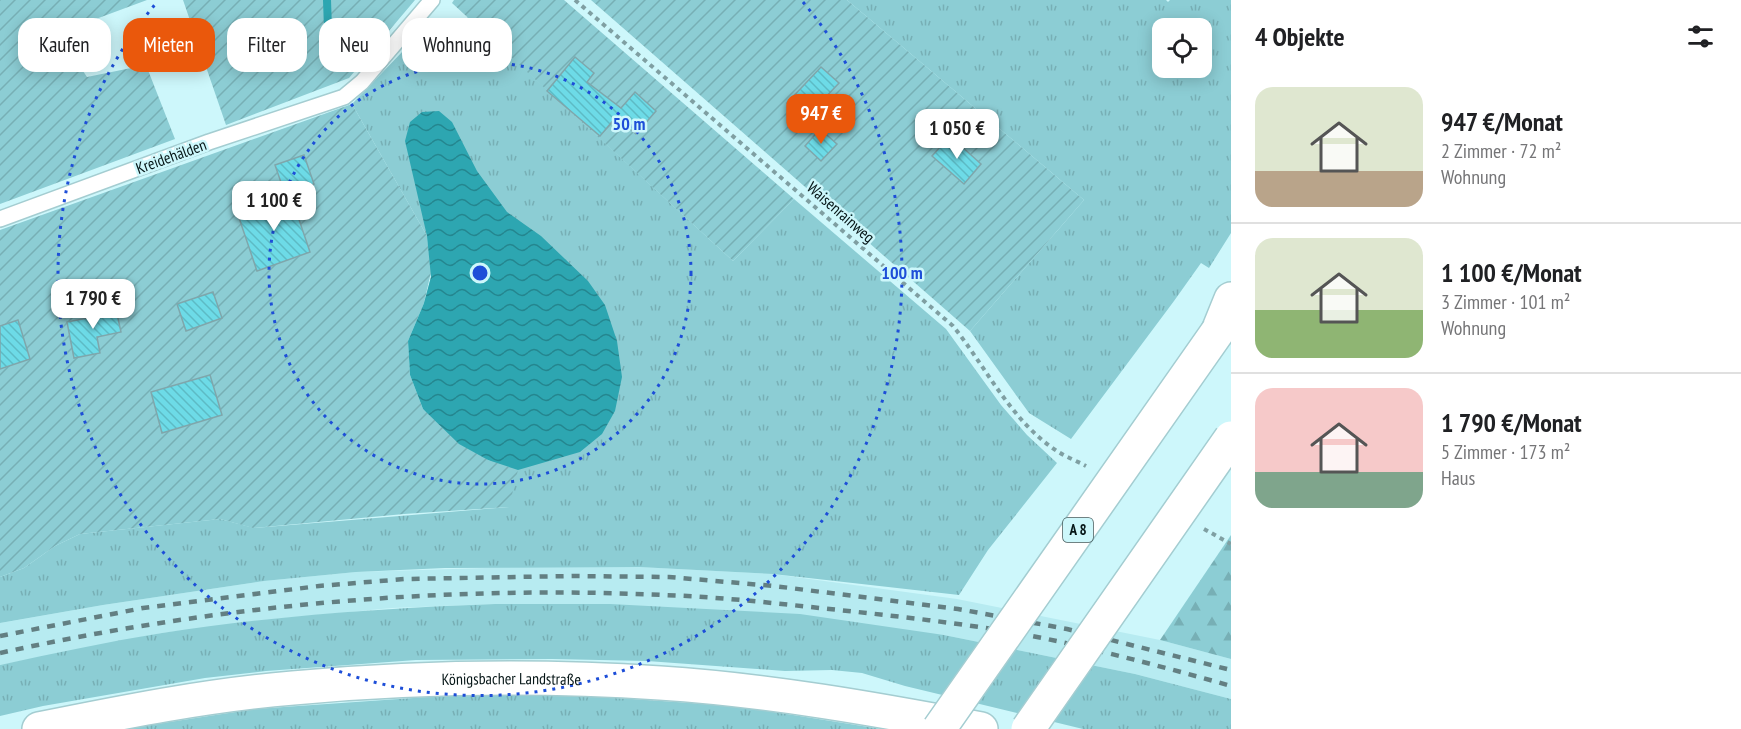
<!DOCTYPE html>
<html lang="de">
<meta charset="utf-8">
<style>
body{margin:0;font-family:"PT Sans Narrow",sans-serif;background:#f6f6f6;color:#202124;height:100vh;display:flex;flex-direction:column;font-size:22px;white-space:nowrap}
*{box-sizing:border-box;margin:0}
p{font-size:20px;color:#757577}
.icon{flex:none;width:33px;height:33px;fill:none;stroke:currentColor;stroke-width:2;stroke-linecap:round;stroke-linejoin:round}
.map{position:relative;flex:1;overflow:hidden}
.panel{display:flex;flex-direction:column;background:#fff;width:510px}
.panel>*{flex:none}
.guide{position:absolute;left:18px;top:18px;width:570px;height:54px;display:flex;gap:12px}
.buttons{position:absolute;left:1152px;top:18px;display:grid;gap:12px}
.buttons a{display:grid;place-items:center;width:60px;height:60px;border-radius:12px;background:#fff;box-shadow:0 3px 15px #0003;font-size:30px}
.price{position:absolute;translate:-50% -51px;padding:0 14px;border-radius:12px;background:#fff;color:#222;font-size:20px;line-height:39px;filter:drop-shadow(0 2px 3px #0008)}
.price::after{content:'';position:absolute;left:50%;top:36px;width:18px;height:14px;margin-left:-9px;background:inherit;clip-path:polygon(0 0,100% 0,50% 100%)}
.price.on{background:#ea580c;color:#fff}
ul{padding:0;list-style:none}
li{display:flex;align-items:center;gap:18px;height:150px;padding:0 24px}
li+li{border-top:2px solid #e0e0e0}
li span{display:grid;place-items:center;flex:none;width:168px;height:120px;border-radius:18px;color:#555}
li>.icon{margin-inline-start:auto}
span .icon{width:72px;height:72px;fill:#fffc;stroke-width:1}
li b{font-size:26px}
h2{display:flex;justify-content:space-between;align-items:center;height:72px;padding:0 24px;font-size:26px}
.chip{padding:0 21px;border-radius:18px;background:#fff;box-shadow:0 3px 15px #0003;font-size:21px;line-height:54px}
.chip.on{background:#ea580c;color:#fff}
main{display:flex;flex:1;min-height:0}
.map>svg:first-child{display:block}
.built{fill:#b7ebf1}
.grass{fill:url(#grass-tufts);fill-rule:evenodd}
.forest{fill:url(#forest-firs)}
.garden{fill:url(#garden-furrows)}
.water{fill:url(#water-waves)}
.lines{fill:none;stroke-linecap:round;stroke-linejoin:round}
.stream{stroke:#2da6b1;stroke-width:8}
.building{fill:url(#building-back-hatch);stroke:#7fa6ab;stroke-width:1.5}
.service-casing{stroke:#a4cdd1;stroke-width:18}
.secondary-casing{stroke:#a4cdd1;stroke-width:36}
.motorway-casing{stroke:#a4cdd1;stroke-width:36}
.path{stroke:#7f9fa2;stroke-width:4;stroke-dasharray:4.5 4.5;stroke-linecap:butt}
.service{stroke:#fff;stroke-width:15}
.secondary{stroke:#fff;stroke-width:33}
.motorway{stroke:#fff;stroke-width:33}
.rail{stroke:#637f82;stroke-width:4.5;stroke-dasharray:8 8;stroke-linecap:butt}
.motorway-bridge-casing{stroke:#a4cdd1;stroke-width:36;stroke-linecap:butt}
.motorway-bridge{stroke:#fff;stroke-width:33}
.ring{fill:none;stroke:#1d4ed8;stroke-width:3;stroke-dasharray:3 6}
.labels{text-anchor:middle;stroke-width:5;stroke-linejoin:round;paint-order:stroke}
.shield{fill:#cdf7fb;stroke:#425a5b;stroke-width:1.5}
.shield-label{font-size:15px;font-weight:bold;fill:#061617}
.street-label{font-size:16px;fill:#061617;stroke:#cdf7fb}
.centre{fill:#1d4ed8;stroke:#cdf7fb;stroke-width:3}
.ring-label{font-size:18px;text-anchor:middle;font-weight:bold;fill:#1d4ed8;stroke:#cdf7fb;stroke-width:5;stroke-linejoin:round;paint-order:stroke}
</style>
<main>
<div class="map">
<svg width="1231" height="729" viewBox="0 0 1231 729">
<defs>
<pattern id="grass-tufts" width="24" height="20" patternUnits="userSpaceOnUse" patternTransform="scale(1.5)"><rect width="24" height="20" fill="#8ccdd4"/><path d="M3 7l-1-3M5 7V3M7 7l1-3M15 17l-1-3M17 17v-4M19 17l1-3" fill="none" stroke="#77afb5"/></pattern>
<pattern id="forest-firs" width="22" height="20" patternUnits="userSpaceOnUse" patternTransform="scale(1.5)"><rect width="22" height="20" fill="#8ccdd4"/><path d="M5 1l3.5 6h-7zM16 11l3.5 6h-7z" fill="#77afb5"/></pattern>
<pattern id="garden-furrows" width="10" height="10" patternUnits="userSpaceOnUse" patternTransform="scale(1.5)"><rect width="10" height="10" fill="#8ccdd4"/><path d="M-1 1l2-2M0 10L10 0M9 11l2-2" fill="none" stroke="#77afb5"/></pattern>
<pattern id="water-waves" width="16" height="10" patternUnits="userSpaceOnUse" patternTransform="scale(1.5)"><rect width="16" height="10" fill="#2da6b1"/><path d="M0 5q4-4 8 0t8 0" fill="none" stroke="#24868f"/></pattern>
<pattern id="building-back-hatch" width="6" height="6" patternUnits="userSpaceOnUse" patternTransform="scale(1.5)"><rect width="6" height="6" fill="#6ddbe7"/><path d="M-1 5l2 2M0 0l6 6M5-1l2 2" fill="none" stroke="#5dbbc5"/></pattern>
</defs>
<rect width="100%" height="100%" fill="#cdf7fb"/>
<path class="built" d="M 520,567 L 639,567 L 773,574 L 957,599 L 1160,640 L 1231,659 L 1231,699 L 1135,674 L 944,635 L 495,604 L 392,608 L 264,620 L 162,633 L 0,665 L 0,623 L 12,621 L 103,605 L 264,581 L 356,572 Z"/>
<path class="grass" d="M 847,0 L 1166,0 L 1168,2 L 1170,0 L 1231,0 L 1231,233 L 1209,268 L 1201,263 L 1174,301 L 1071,439 L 1029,413 L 970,331 L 1084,200 ZM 1162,28 L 1202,28 L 1202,68 L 1162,68 Z
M 468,17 L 733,261 L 794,199 L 946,329 L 1001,405 L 1027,435 L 1057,463 L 988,550 L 959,595 L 773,574 L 639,567 L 445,568 L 356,572 L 264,581 L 103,605 L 0,623 L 0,577 L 24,568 L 55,546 L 80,534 L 220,519 L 254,528 L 509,507 L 424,303 L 431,277 L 427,236 L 352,104 L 403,51 L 427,66 Z
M 495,604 L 610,604 L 800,614 L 944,635 L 1135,674 L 1231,699 L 1231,729 L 1083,729 L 905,686 L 862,673 L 832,670 L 785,671 L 647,661 L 552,659 L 416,660 L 266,671 L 205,678 L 43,706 L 0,716 L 0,665 C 54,653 107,642 162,633 C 272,616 383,608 495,604 Z
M 514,691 L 736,706 L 881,729 L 123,729 L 255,709 Z"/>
<path class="forest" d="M 1231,535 L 1231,659 L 1160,640 Z"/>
<path class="garden" d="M 0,0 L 147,0 L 77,26 L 69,50 L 87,77 L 146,65 L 175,139 L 0,204 Z
M 183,0 L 415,0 L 349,78 L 226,125 Z
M 454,0 L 564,0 L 794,199 L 733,261 L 452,3 Z
M 591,0 L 847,0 L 1084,200 L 970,331 Z
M 352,104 L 427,236 L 431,272 L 424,303 L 408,341 L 410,375 L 423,409 L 488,460 L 518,470 L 509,507 L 404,514 L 253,528 L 220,519 L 80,534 L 55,546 L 24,568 L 0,577 L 0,230 Z"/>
<path class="water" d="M 439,111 L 452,122 L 477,171 L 507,212 L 541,236 L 588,281 L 605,305 L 617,341 L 622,377 L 615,411 L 602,434 L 580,452 L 518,470 L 488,460 L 459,444 L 423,409 L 410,375 L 408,341 L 424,303 L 431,277 L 427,236 L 405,141 L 410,122 L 422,112 Z"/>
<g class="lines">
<path class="stream" d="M 327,0 L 329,57"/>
</g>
<path class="building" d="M 575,57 L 594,73 L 587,82 L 621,108 L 635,92 L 656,111 L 636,134 L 616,117 L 600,136 L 547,91 Z
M 821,67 L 839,83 L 804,120 L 787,103 Z
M 820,129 L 837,144 L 821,161 L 805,146 Z
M 950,136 L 981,164 L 964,184 L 932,156 Z
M 304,155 L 314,184 L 285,194 L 275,165 Z
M 290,193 L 310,252 L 257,271 L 237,212 Z
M 213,292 L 222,318 L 186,331 L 177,304 Z
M 115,305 L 121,332 L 97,337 L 100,353 L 74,358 L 67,322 L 88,318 L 86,310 Z
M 18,320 L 30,359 L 0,369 L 0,326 Z
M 210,375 L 222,415 L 162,433 L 151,392 Z"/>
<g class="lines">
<defs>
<path id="service" d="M 0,219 L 209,142 L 344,97 L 362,82 L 432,0"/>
<g id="secondary">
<path id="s1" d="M 39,729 C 123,712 208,695 293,688 C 415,677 538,675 660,683 C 768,690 875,709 981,729"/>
</g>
<path id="motorway" d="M 1218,331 L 1231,299"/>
</defs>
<use href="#service" class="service-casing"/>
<use href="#secondary" class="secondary-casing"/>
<use href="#motorway" class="motorway-casing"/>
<path class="path" d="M 575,0 L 953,326 C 986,367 1011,421 1057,451 C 1066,457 1077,461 1086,466
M 1204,529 L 1231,544"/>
<use href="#service" class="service"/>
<use href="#secondary" class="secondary"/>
<use href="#motorway" class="motorway"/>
<path class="rail" d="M 0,636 L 143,608 L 319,586 L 405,579 L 572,576 L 669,577 L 774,586 L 958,609 L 1067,629 L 1231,670
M 0,653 C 218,605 442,585 664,595 C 723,597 781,604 839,610 C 913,618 989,626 1061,642 C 1118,655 1175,670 1231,686"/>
<defs>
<path id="motorway-bridge" d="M 939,729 L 1218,331
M 1028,729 L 1231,438"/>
</defs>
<use href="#motorway-bridge" class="motorway-bridge-casing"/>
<use href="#motorway-bridge" class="motorway-bridge"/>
</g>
<g class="ring">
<circle cx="480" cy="273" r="211"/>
<path d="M803 2A422 422 0 1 1 157 2"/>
</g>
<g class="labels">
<rect class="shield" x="1063" y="518" width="30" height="24" rx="4.5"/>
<g class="shield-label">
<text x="1078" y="535">A 8</text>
</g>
<g class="street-label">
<text transform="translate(171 156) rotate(-20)" y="6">Kreidehälden</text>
<text transform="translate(841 212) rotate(41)" y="6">Waisenrainweg</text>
<text dy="6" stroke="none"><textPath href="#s1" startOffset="476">Königsbacher Landstraße</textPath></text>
</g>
</g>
<circle cx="480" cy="273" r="9" class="centre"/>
<g class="ring-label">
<text x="629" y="130">50 m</text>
<text x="902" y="279">100 m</text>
</g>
</svg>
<div class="buttons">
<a><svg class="icon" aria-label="locate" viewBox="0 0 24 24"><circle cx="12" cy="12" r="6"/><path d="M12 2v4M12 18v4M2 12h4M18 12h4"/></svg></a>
</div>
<b class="price on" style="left:821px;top:145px">947 €</b>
<b class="price" style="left:957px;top:160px">1 050 €</b>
<b class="price" style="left:274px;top:232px">1 100 €</b>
<b class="price" style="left:93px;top:330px">1 790 €</b>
<div class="guide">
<a class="chip">Kaufen</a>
<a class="chip on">Mieten</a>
<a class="chip">Filter</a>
<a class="chip">Neu</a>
<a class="chip">Wohnung</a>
</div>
</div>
<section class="panel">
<h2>4 Objekte<svg class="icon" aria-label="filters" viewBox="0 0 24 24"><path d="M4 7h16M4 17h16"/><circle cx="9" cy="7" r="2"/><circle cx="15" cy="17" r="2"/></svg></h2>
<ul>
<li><span style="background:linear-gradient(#dfe7d0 70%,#b9a48a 0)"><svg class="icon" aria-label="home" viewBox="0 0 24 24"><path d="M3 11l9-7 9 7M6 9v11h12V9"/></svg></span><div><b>947 €/Monat</b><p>2 Zimmer · 72 m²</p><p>Wohnung</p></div></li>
<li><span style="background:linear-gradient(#dfe7d0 60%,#8fb573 0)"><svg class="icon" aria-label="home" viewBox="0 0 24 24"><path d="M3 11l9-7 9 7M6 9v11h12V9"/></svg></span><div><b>1 100 €/Monat</b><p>3 Zimmer · 101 m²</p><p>Wohnung</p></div></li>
<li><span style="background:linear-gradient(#f6c9c9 70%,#7fa58c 0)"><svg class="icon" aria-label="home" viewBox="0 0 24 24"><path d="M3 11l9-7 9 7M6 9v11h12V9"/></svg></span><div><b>1 790 €/Monat</b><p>5 Zimmer · 173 m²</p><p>Haus</p></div></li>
</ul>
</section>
</main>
